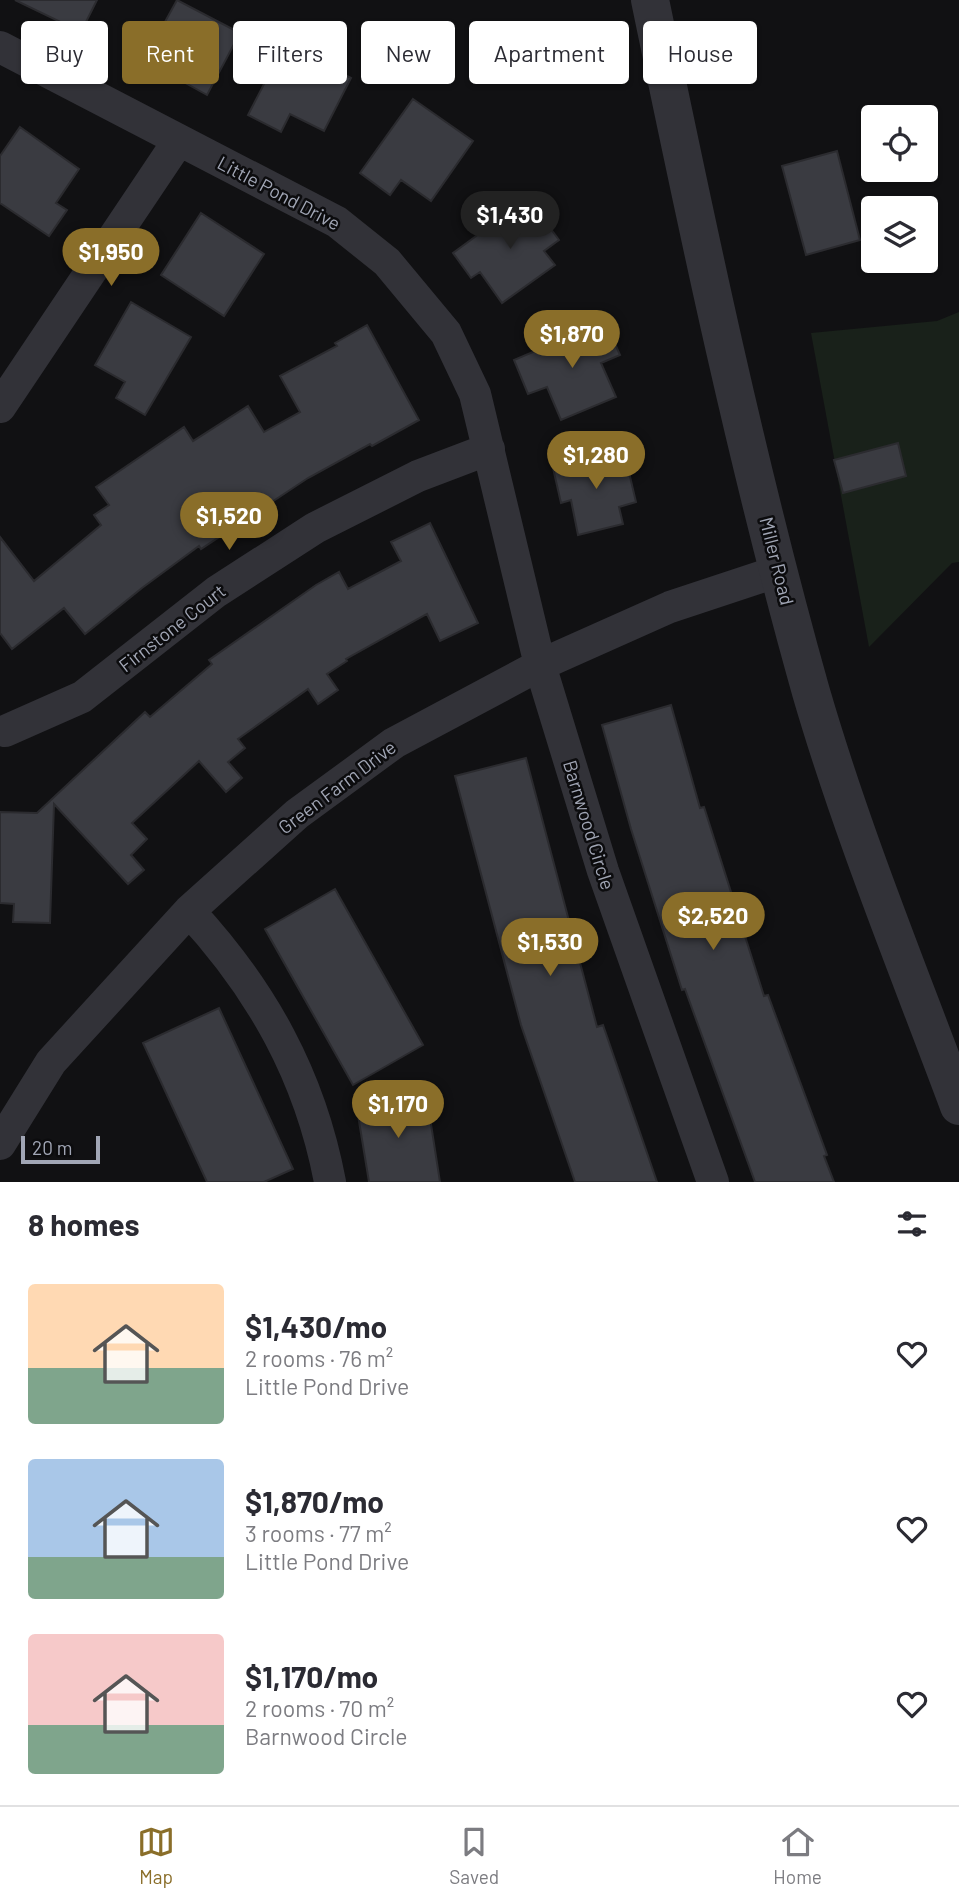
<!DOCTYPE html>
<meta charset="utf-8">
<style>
body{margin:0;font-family:Barlow,sans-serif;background:#f2f2f3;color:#2b2b33;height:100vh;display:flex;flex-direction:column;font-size:26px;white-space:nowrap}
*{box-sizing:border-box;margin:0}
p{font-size:23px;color:#7c7c81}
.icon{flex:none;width:38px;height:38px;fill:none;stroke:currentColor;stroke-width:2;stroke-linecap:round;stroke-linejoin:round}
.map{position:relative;height:1182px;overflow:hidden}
.side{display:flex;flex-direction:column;background:#fff;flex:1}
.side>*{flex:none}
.banner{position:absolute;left:21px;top:21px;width:917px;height:63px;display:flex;gap:14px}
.controls{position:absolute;left:861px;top:105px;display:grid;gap:14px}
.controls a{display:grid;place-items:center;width:77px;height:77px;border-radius:7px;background:#fff;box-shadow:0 2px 5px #0004;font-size:35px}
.scale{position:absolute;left:21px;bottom:18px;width:79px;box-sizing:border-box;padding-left:7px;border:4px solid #a1a6b5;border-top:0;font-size:19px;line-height:24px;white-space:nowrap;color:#a1a6b5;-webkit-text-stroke:5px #0c0c0e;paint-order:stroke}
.price{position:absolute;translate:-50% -60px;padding:0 16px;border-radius:24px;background:#8a6e29;color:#fff;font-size:23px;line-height:46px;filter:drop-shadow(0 2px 4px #0008)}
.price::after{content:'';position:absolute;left:50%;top:42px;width:21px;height:16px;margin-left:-10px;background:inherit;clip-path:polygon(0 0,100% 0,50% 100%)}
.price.on{background:#222;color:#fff}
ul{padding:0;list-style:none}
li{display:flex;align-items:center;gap:21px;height:175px;padding:0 28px}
li span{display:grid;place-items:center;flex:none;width:196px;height:140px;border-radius:7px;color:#555}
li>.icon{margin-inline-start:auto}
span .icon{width:84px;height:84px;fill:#fffc;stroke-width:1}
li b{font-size:30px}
h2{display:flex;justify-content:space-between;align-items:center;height:84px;padding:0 28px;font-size:30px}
.tag{padding:0 24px;border-radius:7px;background:#fff;box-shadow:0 2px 5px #0004;font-size:24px;line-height:63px}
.tag.on{background:#8a6e29;color:#fff}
.dock{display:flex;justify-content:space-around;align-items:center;height:98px;border-top:2px solid #e1e1e2;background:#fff;font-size:19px;color:#7c7c81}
.dock a{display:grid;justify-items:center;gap:4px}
.dock .on{color:#8a6e29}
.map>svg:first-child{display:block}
.green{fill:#19211a}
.building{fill:#3a3b41;stroke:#2b2b2f;stroke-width:2}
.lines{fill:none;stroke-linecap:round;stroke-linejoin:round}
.minor{stroke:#323238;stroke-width:32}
.tertiary{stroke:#323238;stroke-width:38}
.labels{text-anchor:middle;stroke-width:5;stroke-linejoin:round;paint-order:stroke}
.street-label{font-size:19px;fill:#a1a6b5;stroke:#0c0c0e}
</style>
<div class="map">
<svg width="959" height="1182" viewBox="0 0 959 1182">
<rect width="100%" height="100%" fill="#111113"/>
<path class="green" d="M 959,312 L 959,562 L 952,563 L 869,647 L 811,333 L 937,321 Z"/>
<path class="building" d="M 15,0 L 97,0 L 81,32 Z
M 177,0 L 240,33 L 207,95 L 144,60 Z
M 294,26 L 327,43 L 318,61 L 351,78 L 324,131 L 290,114 L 281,132 L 248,115 Z
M 413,99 L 473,141 L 431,201 L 401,180 L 390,195 L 360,173 Z
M 20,127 L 79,169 L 56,203 L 67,210 L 49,236 L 0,203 L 0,156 Z
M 837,151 L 860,240 L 806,255 L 782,166 Z
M 528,198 L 559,240 L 544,251 L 555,265 L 502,303 L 480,272 L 471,278 L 453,253 Z
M 201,213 L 264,254 L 224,316 L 161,275 Z
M 131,302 L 191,337 L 145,415 L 116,398 L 125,382 L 95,365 Z
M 605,321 L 620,355 L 601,363 L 616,397 L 561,420 L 547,387 L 528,394 L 514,360 Z
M 367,325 L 419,420 L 372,446 L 370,444 L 308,478 L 201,549 L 199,546 L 142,588 L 85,634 L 64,608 L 12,649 L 0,633 L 0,537 L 34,581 L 101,525 L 94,515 L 109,505 L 96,487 L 184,427 L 193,441 L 248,406 L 264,432 L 300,412 L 280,376 L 337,346 L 335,343 Z
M 898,443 L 906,476 L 843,493 L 834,460 Z
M 624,451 L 636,502 L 619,507 L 623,524 L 578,535 L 571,500 L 561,503 L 553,468 Z
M 430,523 L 478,623 L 440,641 L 427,614 L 346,659 L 347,661 L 327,674 L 338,690 L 318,704 L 308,689 L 238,739 L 245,748 L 228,762 L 242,778 L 226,792 L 199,761 L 132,823 L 147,839 L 131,855 L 144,870 L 128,884 L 54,804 L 50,923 L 13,922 L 14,904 L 0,903 L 0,812 L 37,813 L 145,712 L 150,717 L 212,664 L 209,660 L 316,585 L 339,572 L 348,589 L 401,561 L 391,542 Z
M 671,705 L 700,808 L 704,807 L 764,996 L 768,995 L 827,1155 L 824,1156 L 834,1182 L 755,1182 L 685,989 L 682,990 L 631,829 L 602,725 Z
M 526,758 L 597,1027 L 603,1025 L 657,1182 L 575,1182 L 521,1025 L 455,776 Z
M 335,889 L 423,1045 L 353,1085 L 265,929 Z
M 219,1008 L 293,1169 L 264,1182 L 207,1182 L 143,1043 Z
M 426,1092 L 440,1182 L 369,1182 L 356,1103 Z"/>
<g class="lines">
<path class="minor" d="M 0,47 L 337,222 L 387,262 L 446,333 L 475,394 L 540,665 L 603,871 L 713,1182
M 0,407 L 179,140
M 5,731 L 82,697 L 216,592 L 315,528 L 418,476 L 489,449
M 189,911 C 262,990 310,1076 330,1182
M 0,1144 L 51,1062 L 189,911 L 297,814 L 394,743 L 540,665 L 670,607 L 779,571"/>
<path class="tertiary" d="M 650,0 C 698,232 747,465 811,692 C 852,833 908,969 959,1106"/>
</g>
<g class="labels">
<g class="street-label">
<text transform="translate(279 193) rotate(28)" y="7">Little Pond Drive</text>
<text transform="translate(777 561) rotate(76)" y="7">Miller Road</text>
<text transform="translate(172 628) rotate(-38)" y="7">Firnstone Court</text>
<text transform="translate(337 787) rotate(-37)" y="7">Green Farm Drive</text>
<text transform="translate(589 825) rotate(73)" y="7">Barnwood Circle</text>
</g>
</g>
</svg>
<div class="controls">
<a><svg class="icon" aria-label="locate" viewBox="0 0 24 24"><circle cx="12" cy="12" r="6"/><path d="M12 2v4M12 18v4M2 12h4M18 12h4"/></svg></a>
<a><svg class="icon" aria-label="layers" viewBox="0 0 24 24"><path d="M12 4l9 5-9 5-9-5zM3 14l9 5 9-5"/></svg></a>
</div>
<div class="scale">20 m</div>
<b class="price on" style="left:510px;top:251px">$1,430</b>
<b class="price" style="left:111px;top:288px">$1,950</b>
<b class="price" style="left:572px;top:370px">$1,870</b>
<b class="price" style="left:596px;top:491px">$1,280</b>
<b class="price" style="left:229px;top:552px">$1,520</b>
<b class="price" style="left:713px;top:952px">$2,520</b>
<b class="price" style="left:550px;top:978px">$1,530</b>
<b class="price" style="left:398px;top:1140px">$1,170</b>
<div class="banner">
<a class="tag">Buy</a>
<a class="tag on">Rent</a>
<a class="tag">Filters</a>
<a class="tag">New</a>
<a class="tag">Apartment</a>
<a class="tag">House</a>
</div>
</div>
<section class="side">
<h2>8 homes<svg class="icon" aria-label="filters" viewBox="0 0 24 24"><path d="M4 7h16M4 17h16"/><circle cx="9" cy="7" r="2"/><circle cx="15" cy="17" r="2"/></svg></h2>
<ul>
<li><span style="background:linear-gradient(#ffd9b3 60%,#7fa58c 0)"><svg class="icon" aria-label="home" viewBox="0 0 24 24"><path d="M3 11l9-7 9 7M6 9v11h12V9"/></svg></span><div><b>$1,430/mo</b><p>2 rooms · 76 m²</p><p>Little Pond Drive</p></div><svg class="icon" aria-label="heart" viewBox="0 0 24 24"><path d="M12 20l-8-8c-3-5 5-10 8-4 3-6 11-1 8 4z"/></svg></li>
<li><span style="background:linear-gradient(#a9c7e8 70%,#7fa58c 0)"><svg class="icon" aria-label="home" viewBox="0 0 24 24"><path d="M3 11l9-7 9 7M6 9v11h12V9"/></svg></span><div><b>$1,870/mo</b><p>3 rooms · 77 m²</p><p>Little Pond Drive</p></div><svg class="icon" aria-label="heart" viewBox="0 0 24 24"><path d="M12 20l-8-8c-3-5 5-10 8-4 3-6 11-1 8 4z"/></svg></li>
<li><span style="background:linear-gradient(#f6c9c9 65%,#7fa58c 0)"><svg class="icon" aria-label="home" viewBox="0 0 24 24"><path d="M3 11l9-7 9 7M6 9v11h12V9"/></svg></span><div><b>$1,170/mo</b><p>2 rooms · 70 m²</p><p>Barnwood Circle</p></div><svg class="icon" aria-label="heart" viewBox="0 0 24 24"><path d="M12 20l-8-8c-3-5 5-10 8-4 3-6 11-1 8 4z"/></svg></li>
</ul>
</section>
<nav class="dock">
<a class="on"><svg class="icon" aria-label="map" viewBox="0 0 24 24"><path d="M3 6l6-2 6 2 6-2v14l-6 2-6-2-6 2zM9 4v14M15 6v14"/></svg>Map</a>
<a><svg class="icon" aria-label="saved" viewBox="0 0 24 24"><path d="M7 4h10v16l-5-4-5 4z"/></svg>Saved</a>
<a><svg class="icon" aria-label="home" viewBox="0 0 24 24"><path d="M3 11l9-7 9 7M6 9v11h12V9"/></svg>Home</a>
</nav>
